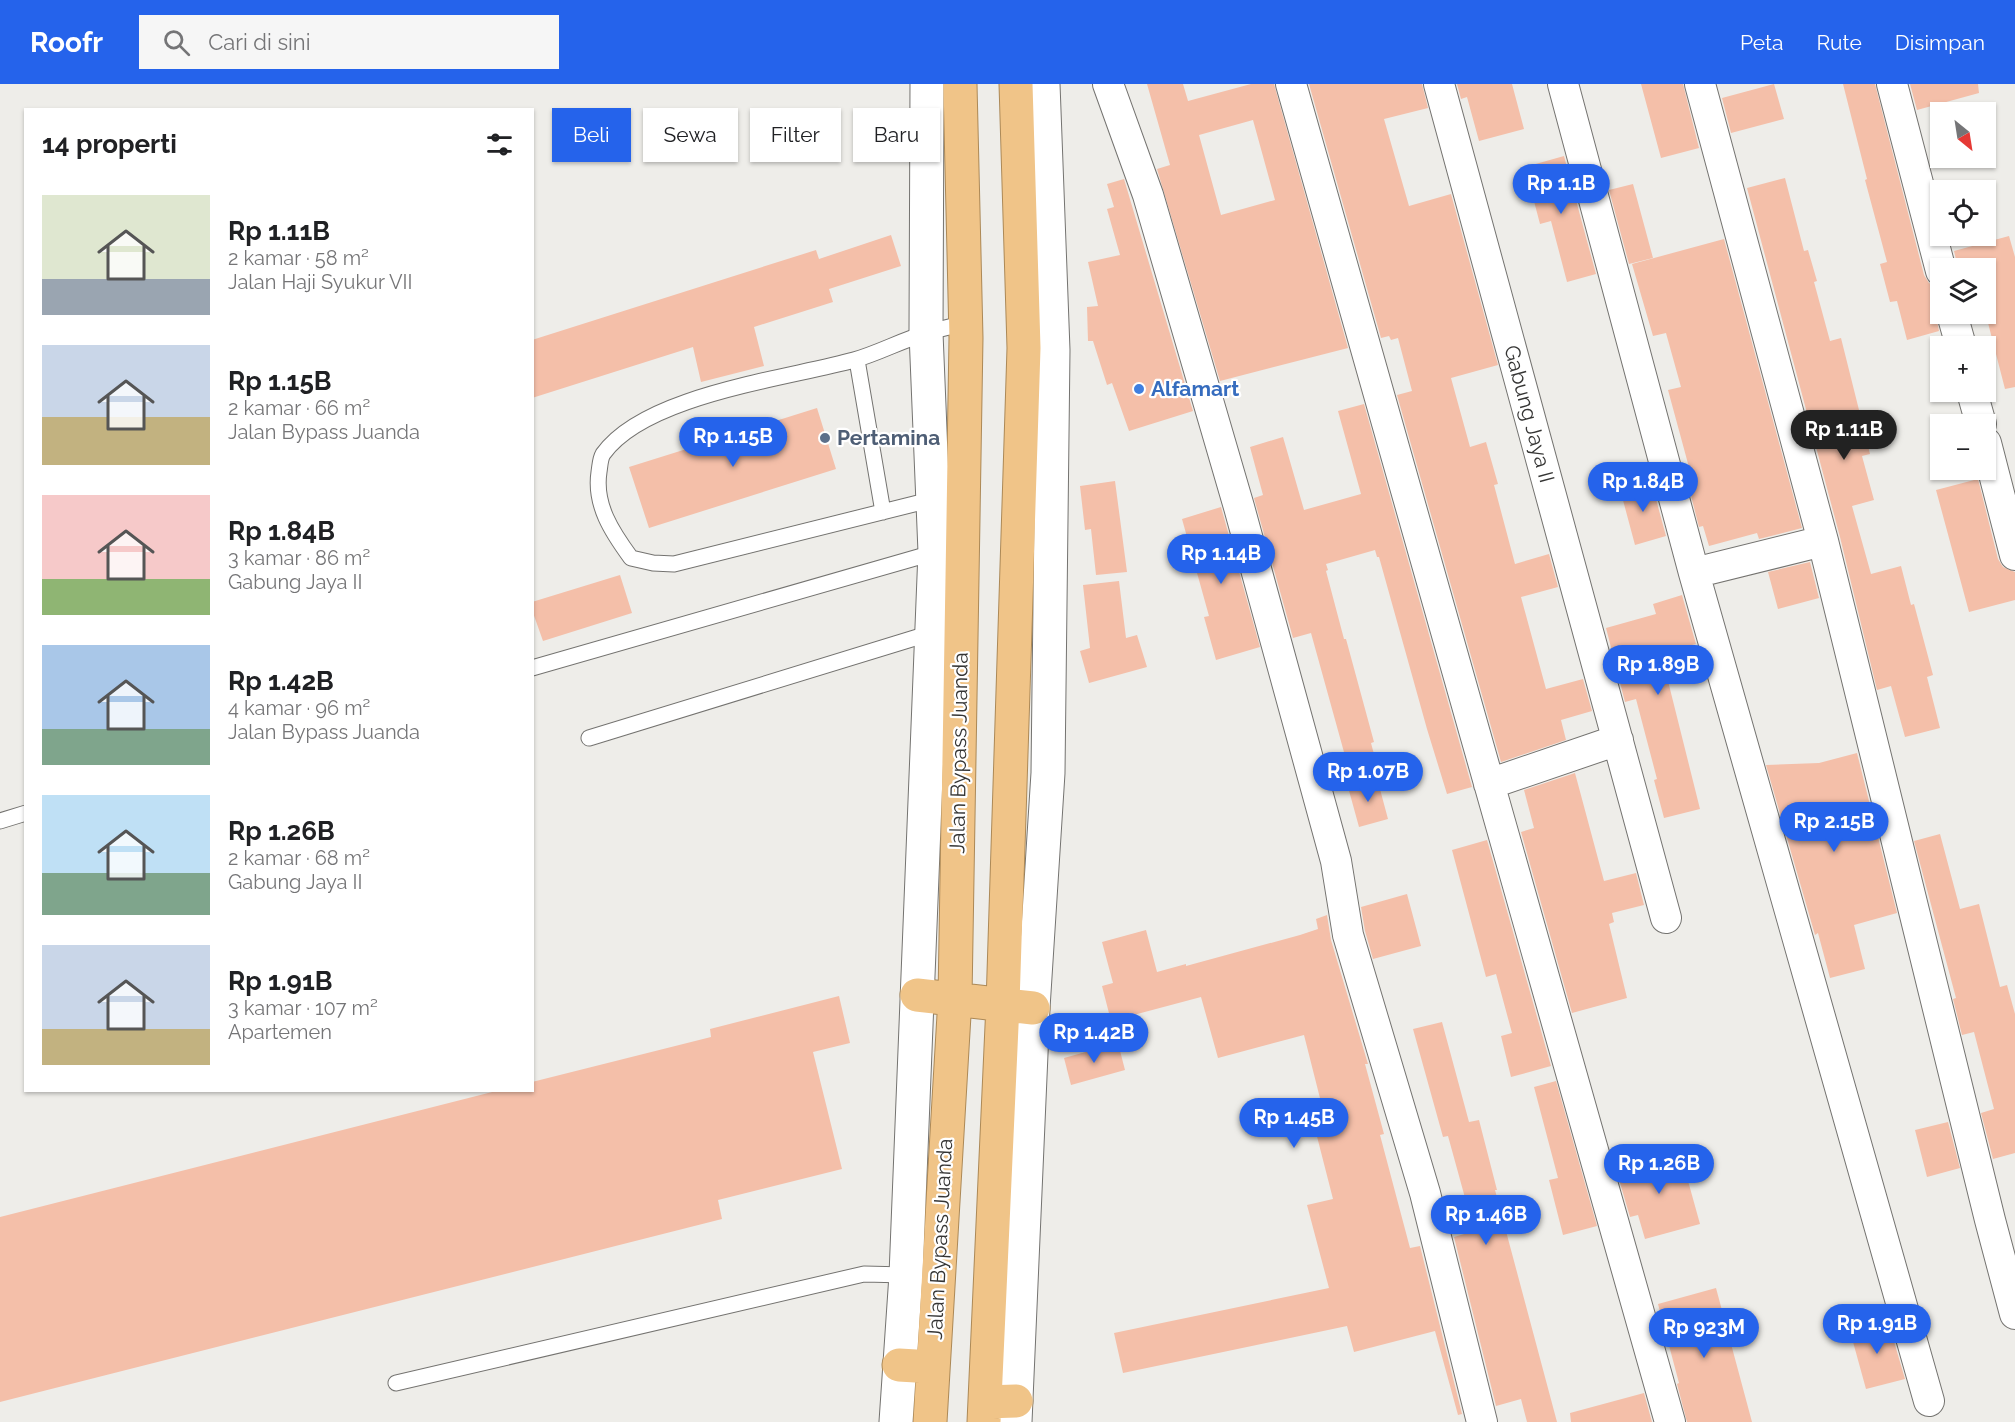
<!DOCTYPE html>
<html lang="id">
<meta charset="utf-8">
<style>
body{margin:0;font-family:Raleway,sans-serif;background:#f6f6f6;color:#202124;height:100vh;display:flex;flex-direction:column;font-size:22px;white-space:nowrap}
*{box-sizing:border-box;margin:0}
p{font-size:20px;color:#757577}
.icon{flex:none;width:33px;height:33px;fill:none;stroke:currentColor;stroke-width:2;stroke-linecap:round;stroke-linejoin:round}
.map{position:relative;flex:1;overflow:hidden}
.sheet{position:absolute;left:24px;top:24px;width:510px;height:984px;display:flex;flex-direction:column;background:#fff;border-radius:0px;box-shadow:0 2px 4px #0004}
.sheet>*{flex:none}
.banner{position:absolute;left:552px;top:24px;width:570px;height:54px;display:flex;gap:12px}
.needle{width:39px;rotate:150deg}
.fabs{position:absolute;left:1930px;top:18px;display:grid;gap:12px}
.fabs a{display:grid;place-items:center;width:66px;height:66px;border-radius:0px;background:#fff;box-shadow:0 2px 4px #0004;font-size:30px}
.price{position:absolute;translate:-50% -51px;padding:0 14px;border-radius:21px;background:#2563eb;color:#fff;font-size:20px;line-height:39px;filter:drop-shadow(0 2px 3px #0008)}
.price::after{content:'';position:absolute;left:50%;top:36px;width:18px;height:14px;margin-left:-9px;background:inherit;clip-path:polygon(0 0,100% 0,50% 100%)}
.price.selected{background:#222;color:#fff}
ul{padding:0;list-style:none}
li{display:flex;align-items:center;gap:18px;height:150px;padding:0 18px}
li span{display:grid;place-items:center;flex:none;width:168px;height:120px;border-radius:0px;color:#555}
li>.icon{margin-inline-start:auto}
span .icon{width:72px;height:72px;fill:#fffc;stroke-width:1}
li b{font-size:26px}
h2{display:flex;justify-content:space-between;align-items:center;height:72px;padding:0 18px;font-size:26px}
.tag{padding:0 21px;border-radius:0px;background:#fff;box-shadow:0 2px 4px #0004;font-size:21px;line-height:54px}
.tag.selected{background:#2563eb;color:#fff}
header{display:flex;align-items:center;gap:36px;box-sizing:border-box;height:84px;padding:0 30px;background:#2563eb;color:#fff}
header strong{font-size:28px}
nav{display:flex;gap:33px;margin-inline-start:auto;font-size:21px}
.search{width:420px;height:54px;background:#f6f6f6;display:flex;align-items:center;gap:15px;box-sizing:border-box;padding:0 21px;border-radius:0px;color:#757577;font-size:22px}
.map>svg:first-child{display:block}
.building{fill:#f4bfa9;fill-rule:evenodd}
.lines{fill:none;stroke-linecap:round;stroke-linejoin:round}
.service-casing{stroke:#747370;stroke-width:17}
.minor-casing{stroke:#747370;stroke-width:32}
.tertiary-casing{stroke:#747370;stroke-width:35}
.trunk-casing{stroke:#ac8957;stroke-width:35}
.service{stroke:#fff;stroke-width:15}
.minor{stroke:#fff;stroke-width:30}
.tertiary{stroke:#fff;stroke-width:33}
.trunk{stroke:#f0c488;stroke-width:33}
.shop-dot{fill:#3f7fe0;stroke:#fff;stroke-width:2}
.service-dot{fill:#5c6f8a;stroke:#fff;stroke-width:2}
.labels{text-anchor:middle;stroke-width:4.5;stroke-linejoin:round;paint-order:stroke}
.shop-label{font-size:21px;font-weight:bold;fill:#366cbe;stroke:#fff;text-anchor:start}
.street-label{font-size:21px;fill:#353534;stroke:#fff}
.service-label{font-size:21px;font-weight:bold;fill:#4e5e75;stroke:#fff;text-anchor:start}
</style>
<header>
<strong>Roofr</strong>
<div class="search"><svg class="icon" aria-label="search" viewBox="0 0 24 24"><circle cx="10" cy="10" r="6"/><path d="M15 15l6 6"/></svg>Cari di sini</div>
<nav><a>Peta</a><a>Rute</a><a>Disimpan</a></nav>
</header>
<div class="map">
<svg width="2015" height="1338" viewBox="0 0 2015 1338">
<rect width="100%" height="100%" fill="#eeede9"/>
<path class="building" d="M 1147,0 L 1183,0 L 1188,17 L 1251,0 L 1274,0 L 1348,264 L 1220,297 L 1157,85 L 1170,81 ZM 1253,36 L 1275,116 L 1221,131 L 1199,51 Z
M 1309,0 L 1422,0 L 1428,24 L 1384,35 L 1409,122 L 1451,110 L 1498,281 L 1451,294 L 1470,363 L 1486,358 L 1498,400 L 1494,401 L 1515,480 L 1549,470 L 1558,503 L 1521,513 L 1546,605 L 1583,595 L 1592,627 L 1561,636 L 1566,656 L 1501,678 L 1397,311 L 1412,307 L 1398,254 L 1391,256 L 1389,252 L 1381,254 Z
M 1457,0 L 1512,0 L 1524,45 L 1479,57 L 1467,13 L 1461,15 Z
M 1641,0 L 1683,0 L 1699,64 L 1661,74 Z
M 1774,0 L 1784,35 L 1731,49 L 1722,14 Z
M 1843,0 L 1875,0 L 1924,191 L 1929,199 L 1941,204 L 1941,217 L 1935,226 L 1939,247 L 1907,256 L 1897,217 L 1890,218 L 1880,180 L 1887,178 L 1865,96 L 1867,95 Z
M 1910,0 L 1978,0 L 1979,9 L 1917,26 Z
M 1564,72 L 1596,190 L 1567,198 L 1551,137 L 1540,140 L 1525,83 Z
M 1785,94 L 1804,167 L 1808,166 L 1817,197 L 1814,198 L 1830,257 L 1841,254 L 1870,370 L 1862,372 L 1874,416 L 1852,422 L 1871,490 L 1901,482 L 1911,521 L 1914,520 L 1933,591 L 1927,593 L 1940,644 L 1905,653 L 1891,602 L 1877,606 L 1840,453 L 1747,104 Z
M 1124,95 L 1193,327 L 1129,347 L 1112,299 L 1107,301 L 1093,257 L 1088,257 L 1087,223 L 1098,222 L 1088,178 L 1120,171 L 1107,125 L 1114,123 L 1107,100 Z
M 1633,100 L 1653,174 L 1629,180 L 1609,106 Z
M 891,151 L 901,182 L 829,205 L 833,218 L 754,243 L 764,282 L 701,298 L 693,263 L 532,314 L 532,256 L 816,166 L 819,175 Z
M 2009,152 L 2015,173 L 2015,303 L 2005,305 L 1987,235 L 1972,239 L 1970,230 L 1986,230 L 1986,184 L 1958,184 L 1954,167 Z
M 1724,155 L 1802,444 L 1759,455 L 1757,449 L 1709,462 L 1703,442 L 1699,443 L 1685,388 L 1690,387 L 1668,306 L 1681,303 L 1666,249 L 1653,252 L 1632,180 Z
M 1364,320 L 1472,703 L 1447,710 L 1427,645 L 1379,473 L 1377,473 L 1375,466 L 1326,480 L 1328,486 L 1326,487 L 1344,555 L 1346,555 L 1374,658 L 1371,659 L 1379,689 L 1352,697 L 1311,549 L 1293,554 L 1254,414 L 1263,411 L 1250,363 L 1283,353 L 1304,426 L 1361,410 L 1338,327 Z
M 817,324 L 836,385 L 649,444 L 629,383 Z
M 1978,395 L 1998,475 L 2003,483 L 2015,488 L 2015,516 L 1969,528 L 1936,406 Z
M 1115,397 L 1127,488 L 1096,491 L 1091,445 L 1085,446 L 1080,402 Z
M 1651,397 L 1666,452 L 1635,461 L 1620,405 Z
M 1221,423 L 1260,563 L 1216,576 L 1204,533 L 1209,532 L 1182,435 Z
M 1810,478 L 1819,514 L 1778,525 L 1768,488 Z
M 620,491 L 632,529 L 543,557 L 532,526 L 532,518 Z
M 1119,497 L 1126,554 L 1137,551 L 1147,583 L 1089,599 L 1080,567 L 1090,564 L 1083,501 Z
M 1682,511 L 1696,560 L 1661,569 L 1700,725 L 1664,734 L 1654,696 L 1657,695 L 1636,615 L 1625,618 L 1606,544 L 1656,530 L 1653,520 Z
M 1857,669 L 1897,829 L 1854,841 L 1865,885 L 1830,894 L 1818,849 L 1815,851 L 1766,681 L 1819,679 Z
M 1575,689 L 1604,797 L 1636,789 L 1644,821 L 1612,829 L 1614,838 L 1609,840 L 1627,914 L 1572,929 L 1521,748 L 1534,744 L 1524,706 Z
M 1377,694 L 1388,735 L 1359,743 L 1348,703 Z
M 1940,750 L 1960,825 L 1979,820 L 2000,903 L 2007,901 L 2015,930 L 2015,1069 L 1993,1075 L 1981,1029 L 1994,1025 L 1974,948 L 1962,951 L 1953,915 L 1956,914 L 1914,757 Z
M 1487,756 L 1551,982 L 1511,993 L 1501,952 L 1512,949 L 1496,890 L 1486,893 L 1452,766 Z
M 1407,810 L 1421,862 L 1373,875 L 1365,847 L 1361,823 Z
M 1327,831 L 1331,856 L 1368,980 L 1365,980 L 1384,1050 L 1380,1051 L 1410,1164 L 1420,1162 L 1462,1330 L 1458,1331 L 1435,1247 L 1354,1268 L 1347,1242 L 1123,1289 L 1114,1249 L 1329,1204 L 1307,1121 L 1333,1115 L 1312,1033 L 1324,1030 L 1304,951 L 1218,974 L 1201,913 L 1111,937 L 1102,902 L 1113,899 L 1102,858 L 1146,846 L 1157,888 L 1186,880 L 1186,882 L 1300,851 L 1318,845 L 1316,835 Z
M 839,912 L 850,959 L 813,968 L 842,1085 L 718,1116 L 722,1135 L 0,1318 L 0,1133 L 500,1006 L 532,1006 L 532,998 L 711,953 L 710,945 Z
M 1442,938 L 1469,1038 L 1479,1036 L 1497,1106 L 1495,1106 L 1557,1338 L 1527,1338 L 1521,1315 L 1496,1322 L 1454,1153 L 1471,1148 L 1464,1121 L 1467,1121 L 1448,1052 L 1443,1053 L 1413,945 Z
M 1118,959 L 1125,986 L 1071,1001 L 1064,974 Z
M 1556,997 L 1597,1142 L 1563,1151 L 1549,1096 L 1558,1094 L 1534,1003 Z
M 1948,1038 L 1960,1084 L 1927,1093 L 1915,1046 Z
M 1680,1068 L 1700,1140 L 1645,1155 L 1638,1131 L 1630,1133 L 1616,1085 Z
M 1716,1204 L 1752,1338 L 1687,1338 L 1677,1300 L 1679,1299 L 1658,1220 Z
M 1888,1237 L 1905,1295 L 1866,1305 L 1850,1247 Z
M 1644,1309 L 1652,1338 L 1571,1338 L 1570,1329 Z"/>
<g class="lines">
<defs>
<path id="service" d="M 857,276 L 883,428
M 934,415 L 674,480 L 653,479 L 631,474 C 612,448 594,421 599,388 C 600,382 600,375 603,370 C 645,311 785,295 854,276 C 879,269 902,256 927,249 C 939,245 953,242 966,239
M 532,584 L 936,468
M 589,654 L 931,549
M 0,737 L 26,729
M 396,1299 L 864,1190 L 906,1191"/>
<path id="minor" d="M 1108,0 L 1148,111 L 1239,423 L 1336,777 L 1348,851 L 1425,1109 L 1482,1338
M 1291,0 L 1670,1338
M 1439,0 L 1666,834
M 1563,0 L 1694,489 L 1929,1317
M 1700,0 L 1823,457 L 1990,1136 L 2015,1230
M 1892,0 L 1941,187
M 1952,230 L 1961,262
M 1972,308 L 1981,340
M 1986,359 L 2015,471
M 1694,489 L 1823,457
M 1489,700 L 1618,656"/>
<path id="tertiary" d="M 896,1338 L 906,1191 L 935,468 L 926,249 L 927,0
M 1015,1338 L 1033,924 L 1048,689 L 1053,266 L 1043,0"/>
<path id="trunk" d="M 917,911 L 1033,924
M 899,1281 L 933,1283
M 985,1318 L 1016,1317
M 930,1338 L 955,914 L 966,254 L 960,0
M 984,1338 L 1003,920 L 1024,264 L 1016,0"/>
</defs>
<use href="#service" class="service-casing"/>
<use href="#minor" class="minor-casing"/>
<use href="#tertiary" class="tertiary-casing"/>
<use href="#trunk" class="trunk-casing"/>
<use href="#service" class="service"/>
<use href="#minor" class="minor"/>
<use href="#tertiary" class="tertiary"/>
<use href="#trunk" class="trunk"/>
</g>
<circle class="shop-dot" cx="1139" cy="305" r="6"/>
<circle class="service-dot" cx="825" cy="354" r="6"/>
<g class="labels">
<g class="shop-label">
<text x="1151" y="312">Alfamart</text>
</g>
<g class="street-label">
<text transform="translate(1529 330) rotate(75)" y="7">Gabung Jaya II</text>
<text transform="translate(959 669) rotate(-89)" y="7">Jalan Bypass Juanda</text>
<text transform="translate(940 1155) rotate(-87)" y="7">Jalan Bypass Juanda</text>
</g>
<g class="service-label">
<text x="837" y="361">Pertamina</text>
</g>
</g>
</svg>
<div class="fabs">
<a><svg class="needle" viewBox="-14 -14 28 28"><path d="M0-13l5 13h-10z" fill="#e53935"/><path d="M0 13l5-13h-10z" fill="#757577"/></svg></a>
<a><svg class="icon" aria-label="locate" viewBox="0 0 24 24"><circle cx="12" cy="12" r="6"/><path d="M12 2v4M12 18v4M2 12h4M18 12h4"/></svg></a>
<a><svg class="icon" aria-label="layers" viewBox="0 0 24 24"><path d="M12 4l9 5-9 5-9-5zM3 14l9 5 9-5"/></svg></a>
<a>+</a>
<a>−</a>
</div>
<b class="price" style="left:1561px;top:131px">Rp 1.1B</b>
<b class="price selected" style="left:1844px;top:377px">Rp 1.11B</b>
<b class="price" style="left:733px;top:384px">Rp 1.15B</b>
<b class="price" style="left:1643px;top:429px">Rp 1.84B</b>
<b class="price" style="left:1221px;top:501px">Rp 1.14B</b>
<b class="price" style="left:1658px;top:612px">Rp 1.89B</b>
<b class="price" style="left:1368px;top:719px">Rp 1.07B</b>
<b class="price" style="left:1834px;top:769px">Rp 2.15B</b>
<b class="price" style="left:1094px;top:980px">Rp 1.42B</b>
<b class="price" style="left:1294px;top:1065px">Rp 1.45B</b>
<b class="price" style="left:1659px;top:1111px">Rp 1.26B</b>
<b class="price" style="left:1486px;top:1162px">Rp 1.46B</b>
<b class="price" style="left:1877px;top:1271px">Rp 1.91B</b>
<b class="price" style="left:1704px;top:1275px">Rp 923M</b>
<div class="banner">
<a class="tag selected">Beli</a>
<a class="tag">Sewa</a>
<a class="tag">Filter</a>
<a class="tag">Baru</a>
</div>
<section class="sheet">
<h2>14 properti<svg class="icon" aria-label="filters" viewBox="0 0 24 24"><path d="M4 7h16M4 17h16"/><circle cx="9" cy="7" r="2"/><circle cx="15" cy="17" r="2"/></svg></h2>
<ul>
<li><span style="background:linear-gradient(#dfe7d0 70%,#9aa5b1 0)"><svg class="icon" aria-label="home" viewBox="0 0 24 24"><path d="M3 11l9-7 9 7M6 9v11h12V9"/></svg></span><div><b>Rp 1.11B</b><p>2 kamar · 58 m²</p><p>Jalan Haji Syukur VII</p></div></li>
<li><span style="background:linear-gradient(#c9d6e8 60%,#c2b280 0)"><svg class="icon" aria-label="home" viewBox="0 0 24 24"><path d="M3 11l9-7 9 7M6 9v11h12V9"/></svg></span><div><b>Rp 1.15B</b><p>2 kamar · 66 m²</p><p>Jalan Bypass Juanda</p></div></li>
<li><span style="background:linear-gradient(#f6c9c9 70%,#8fb573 0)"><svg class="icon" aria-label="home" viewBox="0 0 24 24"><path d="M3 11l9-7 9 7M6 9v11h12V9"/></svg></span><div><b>Rp 1.84B</b><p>3 kamar · 86 m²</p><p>Gabung Jaya II</p></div></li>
<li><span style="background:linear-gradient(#a9c7e8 70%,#7fa58c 0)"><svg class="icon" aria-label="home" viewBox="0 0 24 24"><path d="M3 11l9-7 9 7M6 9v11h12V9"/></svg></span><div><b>Rp 1.42B</b><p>4 kamar · 96 m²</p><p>Jalan Bypass Juanda</p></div></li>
<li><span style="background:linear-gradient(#bfe0f5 65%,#7fa58c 0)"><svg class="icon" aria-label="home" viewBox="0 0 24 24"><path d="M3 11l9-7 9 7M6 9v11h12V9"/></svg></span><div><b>Rp 1.26B</b><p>2 kamar · 68 m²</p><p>Gabung Jaya II</p></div></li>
<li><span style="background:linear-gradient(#c9d6e8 70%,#c2b280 0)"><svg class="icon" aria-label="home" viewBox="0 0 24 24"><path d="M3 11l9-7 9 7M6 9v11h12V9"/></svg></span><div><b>Rp 1.91B</b><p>3 kamar · 107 m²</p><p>Apartemen</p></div></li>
</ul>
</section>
</div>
